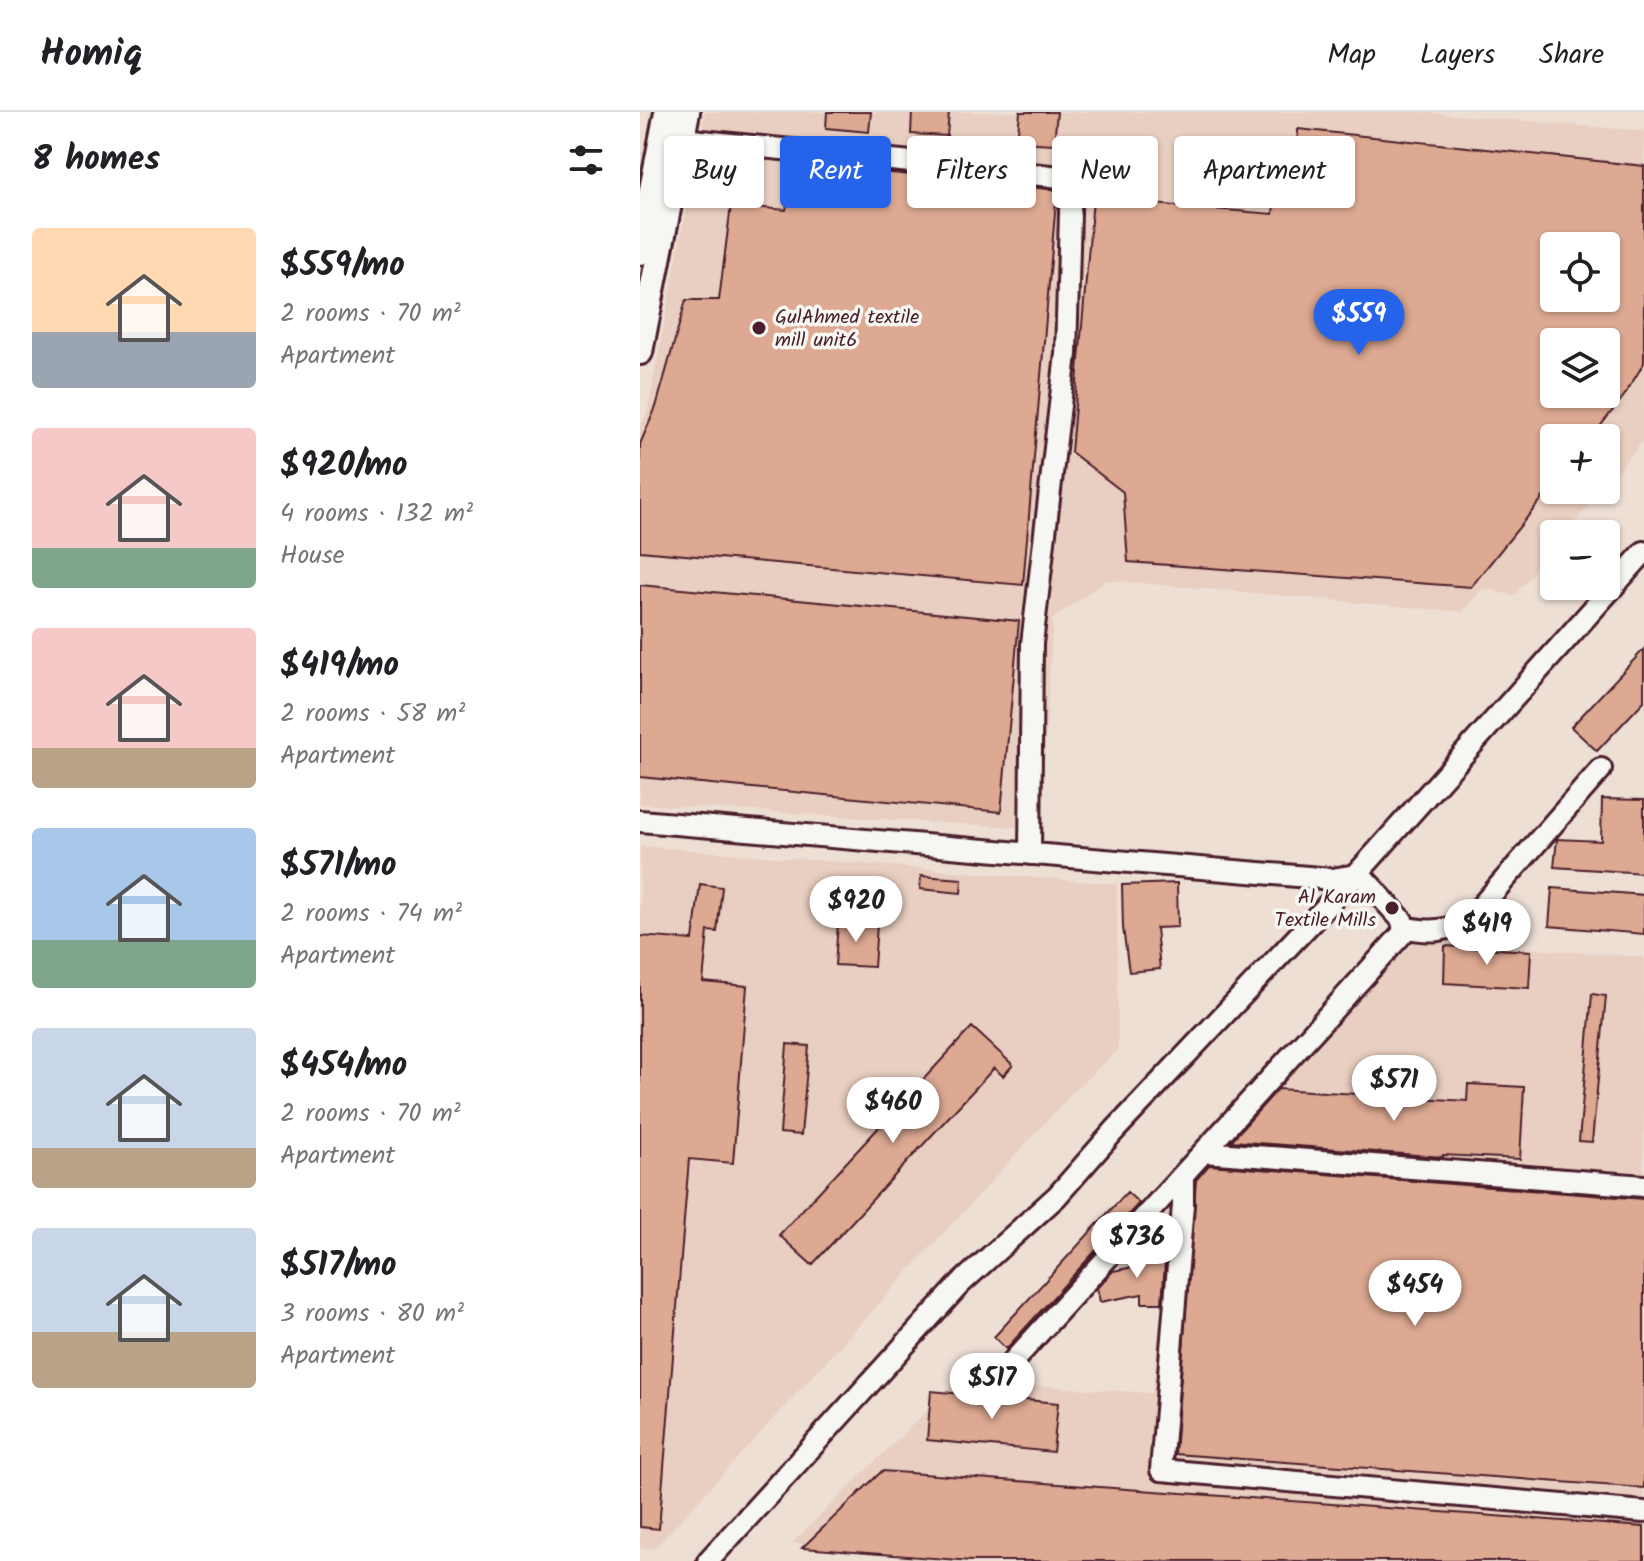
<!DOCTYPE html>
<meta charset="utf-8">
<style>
body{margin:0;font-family:Kalam,sans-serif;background:#f2f2f2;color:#202124;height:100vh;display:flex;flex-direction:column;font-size:30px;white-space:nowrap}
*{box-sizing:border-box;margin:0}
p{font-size:26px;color:#757577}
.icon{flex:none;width:44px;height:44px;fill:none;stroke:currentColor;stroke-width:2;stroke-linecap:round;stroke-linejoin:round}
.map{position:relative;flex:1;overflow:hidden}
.details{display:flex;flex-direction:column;background:#fff;width:640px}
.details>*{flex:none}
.banner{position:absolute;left:24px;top:24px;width:760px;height:72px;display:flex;gap:16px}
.controls{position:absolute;left:900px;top:120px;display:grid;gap:16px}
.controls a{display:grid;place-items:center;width:80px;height:80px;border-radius:8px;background:#fff;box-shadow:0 2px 6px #0004;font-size:40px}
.price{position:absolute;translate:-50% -68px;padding:0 18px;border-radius:28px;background:#fff;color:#222;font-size:26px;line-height:52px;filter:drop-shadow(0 2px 4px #0008)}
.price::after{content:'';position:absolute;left:50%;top:48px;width:24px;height:18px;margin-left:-12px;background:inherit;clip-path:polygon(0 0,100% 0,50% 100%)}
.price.on{background:#2563eb;color:#fff}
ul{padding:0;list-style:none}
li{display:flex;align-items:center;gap:24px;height:200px;padding:0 32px}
li span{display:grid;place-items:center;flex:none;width:224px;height:160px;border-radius:8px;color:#555}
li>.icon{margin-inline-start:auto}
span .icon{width:96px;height:96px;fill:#fffc;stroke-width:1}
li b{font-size:34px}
h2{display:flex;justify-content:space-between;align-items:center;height:96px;padding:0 32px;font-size:34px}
.tag{padding:0 28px;border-radius:8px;background:#fff;box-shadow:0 2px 6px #0004;font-size:28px;line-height:72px}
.tag.on{background:#2563eb;color:#fff}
header{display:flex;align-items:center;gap:48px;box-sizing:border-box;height:112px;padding:0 40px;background:#fff;border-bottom:2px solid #e0e0e0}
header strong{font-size:38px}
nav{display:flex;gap:44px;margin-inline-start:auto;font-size:28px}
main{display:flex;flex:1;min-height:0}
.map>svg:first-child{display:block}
.built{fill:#e9cfc1;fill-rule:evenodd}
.building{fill:#dda992;stroke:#4a1f2b;stroke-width:2;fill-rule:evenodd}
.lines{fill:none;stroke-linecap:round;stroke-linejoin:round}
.minor-casing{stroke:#4a1f2b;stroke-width:26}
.major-casing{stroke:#4a1f2b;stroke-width:30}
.minor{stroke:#f6f6f2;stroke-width:20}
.major{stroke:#f6f6f2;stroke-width:24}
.poi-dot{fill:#4a1f2b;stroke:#f6f6f2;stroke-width:3}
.labels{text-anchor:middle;stroke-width:7;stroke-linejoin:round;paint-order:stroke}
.poi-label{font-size:20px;fill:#4a1f2b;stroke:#f6f6f2;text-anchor:start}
</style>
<header>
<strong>Homiq</strong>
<nav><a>Map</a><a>Layers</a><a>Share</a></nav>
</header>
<main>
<section class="details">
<h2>8 homes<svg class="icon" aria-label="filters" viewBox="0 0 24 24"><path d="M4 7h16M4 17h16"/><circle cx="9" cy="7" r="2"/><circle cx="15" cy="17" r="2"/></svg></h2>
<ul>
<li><span style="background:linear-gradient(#ffd9b3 65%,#9aa5b1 0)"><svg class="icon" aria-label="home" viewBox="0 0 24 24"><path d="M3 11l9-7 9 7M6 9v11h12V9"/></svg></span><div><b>$559/mo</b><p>2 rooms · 70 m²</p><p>Apartment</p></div></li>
<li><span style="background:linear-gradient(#f6c9c9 75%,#7fa58c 0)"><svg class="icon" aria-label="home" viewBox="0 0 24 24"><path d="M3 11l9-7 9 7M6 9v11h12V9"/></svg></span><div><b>$920/mo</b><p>4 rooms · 132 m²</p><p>House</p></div></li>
<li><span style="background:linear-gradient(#f6c9c9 75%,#b9a48a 0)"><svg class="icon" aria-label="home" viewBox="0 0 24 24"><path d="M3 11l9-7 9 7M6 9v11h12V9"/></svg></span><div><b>$419/mo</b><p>2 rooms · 58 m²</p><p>Apartment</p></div></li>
<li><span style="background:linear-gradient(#a9c7e8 70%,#7fa58c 0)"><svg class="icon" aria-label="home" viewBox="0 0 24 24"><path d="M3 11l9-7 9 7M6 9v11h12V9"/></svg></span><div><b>$571/mo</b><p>2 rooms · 74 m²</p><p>Apartment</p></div></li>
<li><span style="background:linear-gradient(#c9d6e8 75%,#b9a48a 0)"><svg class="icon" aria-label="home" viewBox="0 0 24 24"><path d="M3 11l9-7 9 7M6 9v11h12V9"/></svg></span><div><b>$454/mo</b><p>2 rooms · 70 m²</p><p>Apartment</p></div></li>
<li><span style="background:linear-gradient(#c9d6e8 65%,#b9a48a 0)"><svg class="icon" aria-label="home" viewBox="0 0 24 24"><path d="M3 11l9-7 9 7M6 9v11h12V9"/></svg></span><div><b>$517/mo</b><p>3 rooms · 80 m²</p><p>Apartment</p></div></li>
</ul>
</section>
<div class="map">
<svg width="1004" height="1449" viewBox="0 0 1004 1449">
<rect width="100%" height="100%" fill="#eedfd5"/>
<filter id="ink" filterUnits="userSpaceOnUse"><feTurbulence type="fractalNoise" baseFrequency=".0125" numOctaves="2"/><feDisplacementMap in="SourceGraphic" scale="16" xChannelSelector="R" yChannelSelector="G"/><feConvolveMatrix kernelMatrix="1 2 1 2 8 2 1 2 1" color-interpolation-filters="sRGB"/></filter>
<g filter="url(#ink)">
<path class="built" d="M 65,0 L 781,0 L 1004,19 L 1004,327 L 966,373 L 966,326 L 914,326 L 914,378 L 962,378 L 925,422 L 914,422 L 914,436 L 874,484 L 843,476 L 822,500 L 466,468 L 413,507 L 400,717 L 0,692 L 0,315 L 7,301 ZM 914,134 L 966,134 L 966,186 L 914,186 ZM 914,230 L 966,230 L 966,282 L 914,282 Z
M 0,734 L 477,772 L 478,938 L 434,979 L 14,1437 L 0,1436 Z
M 776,828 L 1004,845 L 1004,1449 L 359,1449 L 152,1431 L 317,1269 L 512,1281 L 534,1083 Z"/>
<path class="building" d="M 187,0 L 231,0 L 229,20 L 186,16 Z
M 272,0 L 309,0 L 307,24 L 271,22 Z
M 380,0 L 417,0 L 414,32 L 377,30 Z
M 658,17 L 1004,54 L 1004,251 L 984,284 L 951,326 L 914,326 L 914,372 L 831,475 L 488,450 L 483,380 L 431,340 L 453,87 L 633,102 L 635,83 L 657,81 ZM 914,134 L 966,134 L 966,186 L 914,186 ZM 914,230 L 966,230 L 966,282 L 914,282 Z
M 154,51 L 417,78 L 383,473 L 0,439 L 0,332 L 16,295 L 46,188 L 79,188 L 91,93 L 146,98 Z
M 0,473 L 379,509 L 361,700 L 0,665 Z
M 1004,537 L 1004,589 L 957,639 L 931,615 Z
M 962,687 L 1004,688 L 1004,761 L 914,755 L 917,727 L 961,729 Z
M 281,764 L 322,767 L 321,781 L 280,777 Z
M 537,771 L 538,815 L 516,816 L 520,857 L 489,860 L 483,816 L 482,773 Z
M 60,772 L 82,775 L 77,820 L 68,819 L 63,870 L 107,874 L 93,1051 L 49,1047 L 19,1417 L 0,1415 L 0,824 L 53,828 Z
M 912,776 L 1004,783 L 1004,822 L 909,814 Z
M 198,810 L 237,812 L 234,855 L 195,853 Z
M 805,834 L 891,839 L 889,876 L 804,871 Z
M 952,882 L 966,884 L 952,1030 L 939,1029 Z
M 332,915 L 373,953 L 363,964 L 354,956 L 172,1153 L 139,1123 Z
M 147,932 L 169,934 L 161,1023 L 140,1021 Z
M 828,972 L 884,975 L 880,1047 L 803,1043 L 803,1045 L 591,1029 L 638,977 L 827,989 Z
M 569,1053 L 1004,1087 L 1004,1376 L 535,1342 L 556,1068 Z
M 487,1080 L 499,1091 L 366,1237 L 354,1225 Z
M 504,1137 L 526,1138 L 522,1191 L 502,1191 L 502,1182 L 460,1190 L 457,1176 L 473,1159 L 504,1153 Z
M 291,1279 L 418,1291 L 413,1340 L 287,1328 Z
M 242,1359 L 1004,1415 L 1004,1449 L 332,1449 L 162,1436 Z"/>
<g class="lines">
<defs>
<path id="minor" d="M 42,27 L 431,66 L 426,242 L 392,532 L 390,742
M 0,709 L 692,767 L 716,763 L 1004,440
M 763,815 C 789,821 808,820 831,806 L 961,657
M 564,1040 L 1004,1074
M 543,1063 L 543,1093 L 521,1358 L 1004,1400
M 356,1268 L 764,820 L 762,808 L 718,760
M 68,1449 L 320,1172 L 417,1084 L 475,1018 L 716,763"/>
<path id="major" d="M 0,140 L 27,0
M 0,240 L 47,0"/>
</defs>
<use href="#minor" class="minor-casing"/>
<use href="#major" class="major-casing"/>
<use href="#minor" class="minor"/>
<use href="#major" class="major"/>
</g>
</g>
<g class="poi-dot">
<circle cx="119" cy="216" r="8"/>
<circle cx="752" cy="796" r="8"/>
</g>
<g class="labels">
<g class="poi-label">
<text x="135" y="211">GulAhmed textile<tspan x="135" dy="23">mill unit6</tspan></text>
<text x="736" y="791" text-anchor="end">Al Karam<tspan x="736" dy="23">Textile Mills</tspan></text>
</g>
</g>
</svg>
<div class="controls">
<a><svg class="icon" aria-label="locate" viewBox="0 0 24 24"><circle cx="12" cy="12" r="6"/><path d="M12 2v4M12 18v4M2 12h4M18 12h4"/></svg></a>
<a><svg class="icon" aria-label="layers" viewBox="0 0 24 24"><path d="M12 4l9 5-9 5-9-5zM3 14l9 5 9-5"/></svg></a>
<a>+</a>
<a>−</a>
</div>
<b class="price on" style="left:719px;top:245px">$559</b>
<b class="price" style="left:216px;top:832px">$920</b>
<b class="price" style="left:847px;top:855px">$419</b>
<b class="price" style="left:754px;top:1011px">$571</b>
<b class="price" style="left:253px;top:1033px">$460</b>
<b class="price" style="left:497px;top:1168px">$736</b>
<b class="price" style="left:775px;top:1216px">$454</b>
<b class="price" style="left:352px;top:1309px">$517</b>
<div class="banner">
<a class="tag">Buy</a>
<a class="tag on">Rent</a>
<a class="tag">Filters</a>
<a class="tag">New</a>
<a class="tag">Apartment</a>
</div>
</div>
</main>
